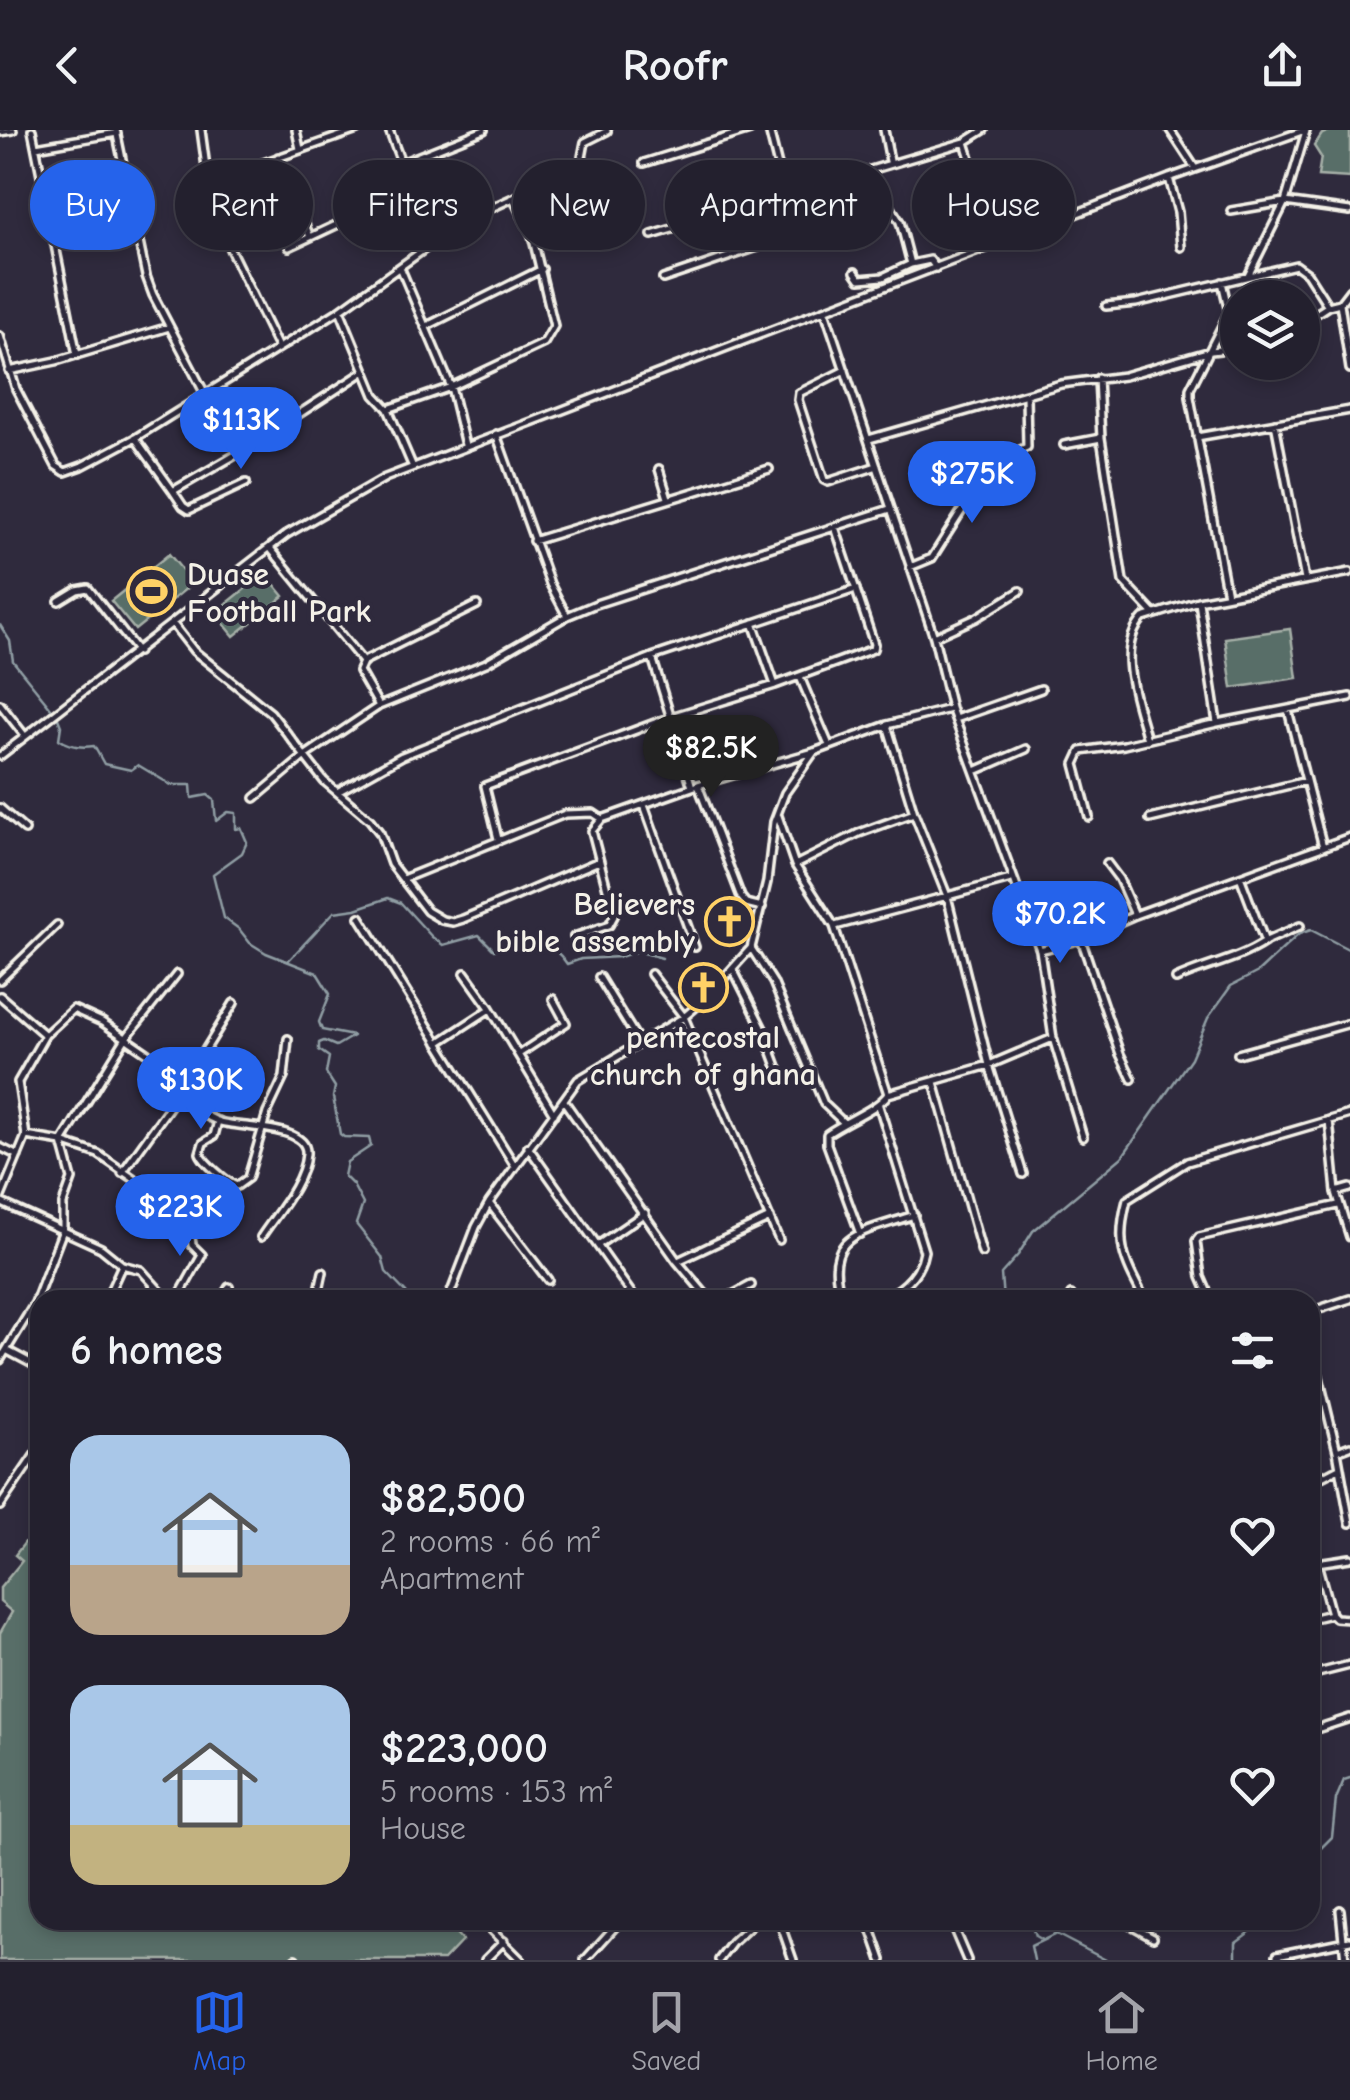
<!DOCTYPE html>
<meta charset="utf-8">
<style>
body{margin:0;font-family:"Comic Neue",sans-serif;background:#2f2d3a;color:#f1f3f6;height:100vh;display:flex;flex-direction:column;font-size:38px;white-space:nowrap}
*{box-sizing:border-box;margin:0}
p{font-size:32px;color:#a3a3aa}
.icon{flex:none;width:55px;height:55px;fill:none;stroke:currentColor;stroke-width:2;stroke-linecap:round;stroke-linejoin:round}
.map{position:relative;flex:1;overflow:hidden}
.panel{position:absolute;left:30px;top:1160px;width:1290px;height:640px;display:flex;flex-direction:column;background:#23202e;border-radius:30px;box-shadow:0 5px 15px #0003,0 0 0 2px #403e4a}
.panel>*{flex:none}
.banner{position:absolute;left:30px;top:30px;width:1290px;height:90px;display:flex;gap:20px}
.tools{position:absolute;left:1220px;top:150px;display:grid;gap:20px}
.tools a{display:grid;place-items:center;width:100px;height:100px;border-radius:50%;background:#23202e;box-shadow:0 5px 15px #0003,0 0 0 2px #403e4a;font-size:50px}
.price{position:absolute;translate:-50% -85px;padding:0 22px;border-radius:35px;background:#2563eb;color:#fff;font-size:32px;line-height:65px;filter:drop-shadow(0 2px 5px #0008)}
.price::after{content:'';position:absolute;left:50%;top:60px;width:30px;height:22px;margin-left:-15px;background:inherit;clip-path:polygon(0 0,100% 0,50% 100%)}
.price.selected{background:#222;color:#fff}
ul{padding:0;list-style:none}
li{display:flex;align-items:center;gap:30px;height:250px;padding:0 40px}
li span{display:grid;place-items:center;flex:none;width:280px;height:200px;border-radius:30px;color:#555}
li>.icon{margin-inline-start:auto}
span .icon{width:120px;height:120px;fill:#fffc;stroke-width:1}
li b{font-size:42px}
h2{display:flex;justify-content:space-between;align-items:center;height:120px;padding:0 40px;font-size:42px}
.tag{padding:0 35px;border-radius:45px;background:#23202e;box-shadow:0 5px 15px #0003,0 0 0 2px #403e4a;font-size:35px;line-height:90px}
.tag.selected{background:#2563eb;color:#fff}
header{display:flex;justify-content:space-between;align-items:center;height:130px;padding:0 40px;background:#23202e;font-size:45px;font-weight:800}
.menu{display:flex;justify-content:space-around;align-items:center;height:140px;border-top:2px solid #403e4a;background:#23202e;font-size:28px;color:#a3a3aa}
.menu a{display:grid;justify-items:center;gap:5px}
.menu .selected{color:#2563eb}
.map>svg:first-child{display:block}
.green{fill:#596e68;stroke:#a6b0a8;stroke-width:2.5}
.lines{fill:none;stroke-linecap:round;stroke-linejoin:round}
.stream{stroke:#909ea4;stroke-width:2.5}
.minor-casing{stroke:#f4f1e8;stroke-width:12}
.minor{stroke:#2f2a3d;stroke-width:5}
.labels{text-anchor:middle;stroke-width:8;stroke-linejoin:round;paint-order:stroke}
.poi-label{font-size:32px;font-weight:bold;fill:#f4f1e8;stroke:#2f2a3d;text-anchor:start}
</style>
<header><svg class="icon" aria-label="back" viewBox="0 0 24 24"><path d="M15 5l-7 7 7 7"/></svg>Roofr<svg class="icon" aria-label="share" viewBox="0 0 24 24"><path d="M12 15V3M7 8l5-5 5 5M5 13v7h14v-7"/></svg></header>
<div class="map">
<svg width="1350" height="1830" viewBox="0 0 1350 1830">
<rect width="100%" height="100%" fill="#2f2a3d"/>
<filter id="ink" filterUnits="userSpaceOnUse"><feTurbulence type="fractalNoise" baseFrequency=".01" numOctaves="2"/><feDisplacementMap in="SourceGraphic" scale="20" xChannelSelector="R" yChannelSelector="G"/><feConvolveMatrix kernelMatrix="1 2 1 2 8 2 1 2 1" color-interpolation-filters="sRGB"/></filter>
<g filter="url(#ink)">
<path class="green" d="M 1331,0 L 1350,0 L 1350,48 L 1318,46 L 1321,27 L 1314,16 L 1322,4 Z
M 169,424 L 193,453 L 135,500 L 111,471 Z
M 265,443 L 284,466 L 234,506 L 215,483 Z
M 1290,499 L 1297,548 L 1232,558 L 1225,508 Z
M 40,1393 L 40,1790 L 457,1790 L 450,1798 L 462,1811 L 444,1830 L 0,1830 L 0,1503 L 12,1482 L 0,1472 L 0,1458 L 22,1431 L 15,1425 Z"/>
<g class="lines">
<path class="stream" d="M 0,495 L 10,511 L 13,531 L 51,578
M 57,586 L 61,596 L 59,609 C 70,617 81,618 94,616 L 104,634 L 131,640 L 138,635 L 171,655 L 191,655 L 192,668 L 208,665 L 214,670 L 216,691 L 228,682 L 236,683 L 236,699 L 241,698 L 247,712 L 242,723 L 213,744 L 224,788 L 239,799 L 250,813 L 266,823 L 317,843 L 330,864 L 319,892 L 322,900 L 353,906 L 336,916 L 324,911 L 319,913 L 319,920 L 329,927 L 326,943 L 335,957 L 333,967 L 340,1004 L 344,1007 L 369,1008 L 371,1016 L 347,1032 L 344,1046 L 353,1055 L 363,1074 L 356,1094 L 382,1127 L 386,1142 L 413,1170
M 288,831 L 334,782 L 356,779 L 388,768 L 401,773 L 432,807 L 443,815 L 479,805 L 494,820 C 525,812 547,804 567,834 L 581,829 L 620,827 L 637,821 L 662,828
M 1003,1170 L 1001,1144 L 1018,1125 L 1033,1101 L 1122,1027 L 1191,928 L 1208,888 L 1231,856 L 1258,842 L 1299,804 L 1311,800 L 1350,820
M 1310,1729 L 1332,1707 L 1336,1669 L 1344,1650 L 1350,1648
M 1030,1790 L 1035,1806 L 1042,1810
M 1034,1830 L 1031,1816 L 1056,1804 L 1106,1830
M 1236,1830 L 1236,1812 L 1266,1790"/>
<defs>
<path id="minor" d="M 32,0 L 77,225
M 116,0 L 146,146 L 153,165 L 205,264
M 201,0 L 208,52 L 230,119 L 278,217
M 296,0 L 300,19
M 389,0 L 431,113
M 769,0 L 785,64
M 884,0 L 890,31
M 1170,0 L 1195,38
M 0,2 L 13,0
M 965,12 L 996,114
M 36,17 L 117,3
M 278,27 L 310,107
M 401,33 L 484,0
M 644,33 L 750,0
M 1169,48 L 1178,82 L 1181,117
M 209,52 L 357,0
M 513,68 L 579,43 L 585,12 L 607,1
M 1231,81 L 1285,72 L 1350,81
M 652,105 L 965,12 L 984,0
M 289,117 L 411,60
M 400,137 L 451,257 L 465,315
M 855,142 L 860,149 L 883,147 L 911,134 L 930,130 L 936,138
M 1248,146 L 1285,72 L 1306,1
M 663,149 L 888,73 L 900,92 L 911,134
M 1222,152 L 1229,182 L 1190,259 L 1190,267 L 1227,465
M 1340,173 L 1350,239
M 1106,176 L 1136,173 L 1296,135 L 1307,143 L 1328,176
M 825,181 L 934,507 L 951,578 L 1040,820 L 1053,908 L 1083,1007
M 1302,193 L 1328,176 L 1340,173 L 1350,160
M 425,197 L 542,139
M 0,206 L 16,259 L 56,336 L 65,342 L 82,336 L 135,308 L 340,180 L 465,90 L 513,68 L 532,105 L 554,196 L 544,213 L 451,257 L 388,279 L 375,265 L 340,180
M 845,240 L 799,263 L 798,270 L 824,350 L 828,352 L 877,336
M 9,241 L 56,231 L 169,197
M 1098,248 L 1101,308 L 1123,451 L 1154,484
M 388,279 L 412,335
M 1275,293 L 1305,450
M 496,304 L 550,454 L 567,486
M 1197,307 L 1350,280
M 135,308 L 173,361 L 239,323 L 365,241
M 869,309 L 1061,254 L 1124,246 L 1211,221 L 1238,218
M 1064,315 L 1101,308
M 659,339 L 668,368
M 173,361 L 183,376 L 189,380 L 246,353
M 533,411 L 769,339
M 270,418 L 363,532 L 359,541 L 379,576
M 910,437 L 932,428 L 992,333 L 1027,317 L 1026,265
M 59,471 L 77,460 L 88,458 L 138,522
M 1199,472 L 1217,593
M 753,493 L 775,555
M 173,494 L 194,521 L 271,583 L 324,651 L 370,690 L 380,703 L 391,734 L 427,781 L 442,790 L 453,792 L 463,789 L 599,731
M 934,507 L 976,488 L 1020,461
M 652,527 L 692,657
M 364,531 L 477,475
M 800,547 L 828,613
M 0,574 L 25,606
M 1288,580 L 1323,717
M 955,589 L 1041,559
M 887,595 L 914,683 L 947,766 L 989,935 L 1023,1044
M 1147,610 C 1138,573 1114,520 1143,488 L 1198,471 L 1350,442
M 0,626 L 287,404 L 385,348 L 1169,48 L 1305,0
M 975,641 L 1026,619
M 698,655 L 741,767 L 746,773 L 762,777
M 339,661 L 402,626 L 652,527 L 856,459
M 255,668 L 306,625 L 379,576 L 486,533 L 567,486 L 596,474 L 890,379
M 644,675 L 695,817
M 0,678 L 25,700
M 778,686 L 795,735 L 834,796 L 888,964
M 1089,687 L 1075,634 L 1081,621 L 1124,615 L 1217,593 L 1350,567
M 1150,689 L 1306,651
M 498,709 L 485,656 L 671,587 L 775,555 L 873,519 L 874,514 L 835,397
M 1107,733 L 1119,749 L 1135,785
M 795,735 L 859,703 L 914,683
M 405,748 L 565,684 L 593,683 L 602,689
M 360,787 L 515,1036
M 835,796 L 1011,749
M 574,807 L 609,795 L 614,786 L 592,701 L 602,689 L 698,655 L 814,622 L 887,595 L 950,579
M 1081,809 L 1120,924 L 1132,949
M 1266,811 L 1300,796
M 751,818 L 773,852 L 824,974 L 844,993
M 1040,820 L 1081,809 L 1135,785 L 1350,707
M 733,839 L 764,901 L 782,950
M 465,843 L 490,878 L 554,984
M 651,844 L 684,887 L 779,1110
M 599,847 L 639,912
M 1176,849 C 1206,835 1238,830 1265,812 L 1241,749
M 0,850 L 57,795
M 0,866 L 45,905
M 234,873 L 177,966 C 189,976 203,985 217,991 C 237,999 309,994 306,1024 C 304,1053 276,1084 261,1107
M 438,913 L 490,879
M 519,924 L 566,893 L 553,869
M 1238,924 L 1350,893
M 934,952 L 982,1123
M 564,971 L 677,1131 L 710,1170
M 879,976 L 924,1121 C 920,1145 902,1160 880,1170
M 1329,990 L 1336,1062 L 1350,1107
M 218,991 L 214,1006 L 203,1013 L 200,1023 C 203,1032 229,1054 237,1056 L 248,1048 L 267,983 L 284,947 L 288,909
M 26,1006 L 62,1012 L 98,1024 L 159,1066 L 174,1078 L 191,1106 L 192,1115 L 202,1125 L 177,1170
M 0,1017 L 18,1026
M 528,1017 L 636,1170
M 122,1043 L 177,966
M 1336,1062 L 1350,1058
M 0,1069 L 26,1006 L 18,952 L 45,905 L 73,879 L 102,892 L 187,950
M 0,1072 L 101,1118 L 122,1135 L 141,1140 L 168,1170
M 489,1073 L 548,1150
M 860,1104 L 827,1014 L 827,1004 C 845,991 878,979 888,964 L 989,935 L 1053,908
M 598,1115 L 645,1083
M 678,1131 L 770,1088
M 1071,1165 L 1072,1170
M 106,1170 L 122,1135
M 221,1170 L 229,1157
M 317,1170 L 323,1142
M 448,1170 L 476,1097 L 489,1073 L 578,950 L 684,887 L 705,869 L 751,818 L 767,752 L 774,692 L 785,663 L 814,622
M 723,1170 L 751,1155
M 842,1170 C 820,1103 862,1103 914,1085
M 1145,1170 C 1124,1130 1115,1115 1127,1070 L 1187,1032 L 1350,984
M 1211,1170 L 1201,1147 L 1196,1111 L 1199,1107 L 1338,1075
M 1310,1182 L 1350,1169
M 1310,1210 L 1337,1321 L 1350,1393
M 8,1221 L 40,1238
M 0,1230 L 35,1173 L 63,1100 L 63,1074 L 72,1049 L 62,1012 L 126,908 L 177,844
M 1337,1321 L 1350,1316
M 1310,1353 L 1339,1338
M 0,1376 L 40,1317
M 1317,1433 L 1331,1484 L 1335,1488 L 1350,1489
M 1310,1434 L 1350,1428
M 1310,1489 L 1331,1484
M 1310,1545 L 1350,1535
M 1310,1601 L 1350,1588
M 1340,1780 L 1345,1830
M 481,1790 L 521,1830
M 779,1790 L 793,1830
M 868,1790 L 882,1830
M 950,1790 L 967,1830
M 1122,1790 L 1153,1807
M 1277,1825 L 1350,1810
M 296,1829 L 296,1830
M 485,1830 L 504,1811
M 585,1830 L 621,1790
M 719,1830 L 732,1813 L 757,1790"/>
</defs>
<use href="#minor" class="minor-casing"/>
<use href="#minor" class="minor"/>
</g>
</g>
<defs>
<symbol id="stadium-ring" viewBox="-11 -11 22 22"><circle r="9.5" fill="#2f2a3d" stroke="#ffd166" stroke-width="1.5"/><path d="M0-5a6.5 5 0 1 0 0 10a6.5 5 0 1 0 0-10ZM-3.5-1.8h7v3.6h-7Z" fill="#ffd166"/></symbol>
<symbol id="church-ring" viewBox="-11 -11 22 22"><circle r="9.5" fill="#2f2a3d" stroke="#ffd166" stroke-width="1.5"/><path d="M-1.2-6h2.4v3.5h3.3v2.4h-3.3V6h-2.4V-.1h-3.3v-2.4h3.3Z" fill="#ffd166"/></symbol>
</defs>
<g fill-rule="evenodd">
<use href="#stadium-ring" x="124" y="434" width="55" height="55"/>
<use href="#church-ring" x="702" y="764" width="55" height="55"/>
<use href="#church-ring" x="676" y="830" width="55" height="55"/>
</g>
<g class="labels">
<g class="poi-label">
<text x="187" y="455">Duase<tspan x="187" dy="37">Football Park</tspan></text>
<text x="695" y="785" text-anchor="end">Believers<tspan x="695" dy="37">bible assembly</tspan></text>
<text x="703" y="918" text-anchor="middle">pentecostal<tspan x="703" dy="37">church of ghana</tspan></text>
</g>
</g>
</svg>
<div class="tools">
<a><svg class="icon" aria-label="layers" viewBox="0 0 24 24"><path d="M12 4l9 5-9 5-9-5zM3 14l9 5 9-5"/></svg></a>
</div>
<b class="price" style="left:241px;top:342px">$113K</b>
<b class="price" style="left:972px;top:396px">$275K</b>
<b class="price selected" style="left:711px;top:670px">$82.5K</b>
<b class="price" style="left:1060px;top:836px">$70.2K</b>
<b class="price" style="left:201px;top:1002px">$130K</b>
<b class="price" style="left:180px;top:1129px">$223K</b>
<div class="banner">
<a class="tag selected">Buy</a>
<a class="tag">Rent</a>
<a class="tag">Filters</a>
<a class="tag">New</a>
<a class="tag">Apartment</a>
<a class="tag">House</a>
</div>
<section class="panel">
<h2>6 homes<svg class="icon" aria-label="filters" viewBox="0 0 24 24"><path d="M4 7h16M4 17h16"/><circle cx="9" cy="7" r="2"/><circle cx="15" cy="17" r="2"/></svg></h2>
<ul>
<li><span style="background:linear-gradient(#a9c7e8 65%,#b9a48a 0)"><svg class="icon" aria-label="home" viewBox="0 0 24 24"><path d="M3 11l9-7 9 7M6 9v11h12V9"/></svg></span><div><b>$82,500</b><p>2 rooms · 66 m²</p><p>Apartment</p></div><svg class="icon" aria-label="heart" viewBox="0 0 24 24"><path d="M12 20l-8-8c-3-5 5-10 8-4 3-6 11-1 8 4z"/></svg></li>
<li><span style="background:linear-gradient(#a9c7e8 70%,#c2b280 0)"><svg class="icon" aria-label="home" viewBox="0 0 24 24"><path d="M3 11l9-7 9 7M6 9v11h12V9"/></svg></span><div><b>$223,000</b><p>5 rooms · 153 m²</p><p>House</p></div><svg class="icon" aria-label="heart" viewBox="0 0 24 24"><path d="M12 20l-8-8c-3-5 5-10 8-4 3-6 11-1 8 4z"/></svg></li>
</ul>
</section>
</div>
<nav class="menu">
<a class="selected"><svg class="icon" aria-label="map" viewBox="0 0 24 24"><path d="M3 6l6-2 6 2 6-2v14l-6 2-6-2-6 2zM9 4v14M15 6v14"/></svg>Map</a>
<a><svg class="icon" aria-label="saved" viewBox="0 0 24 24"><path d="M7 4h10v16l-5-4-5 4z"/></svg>Saved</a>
<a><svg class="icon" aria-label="home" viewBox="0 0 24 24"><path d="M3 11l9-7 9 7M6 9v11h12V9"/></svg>Home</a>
</nav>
